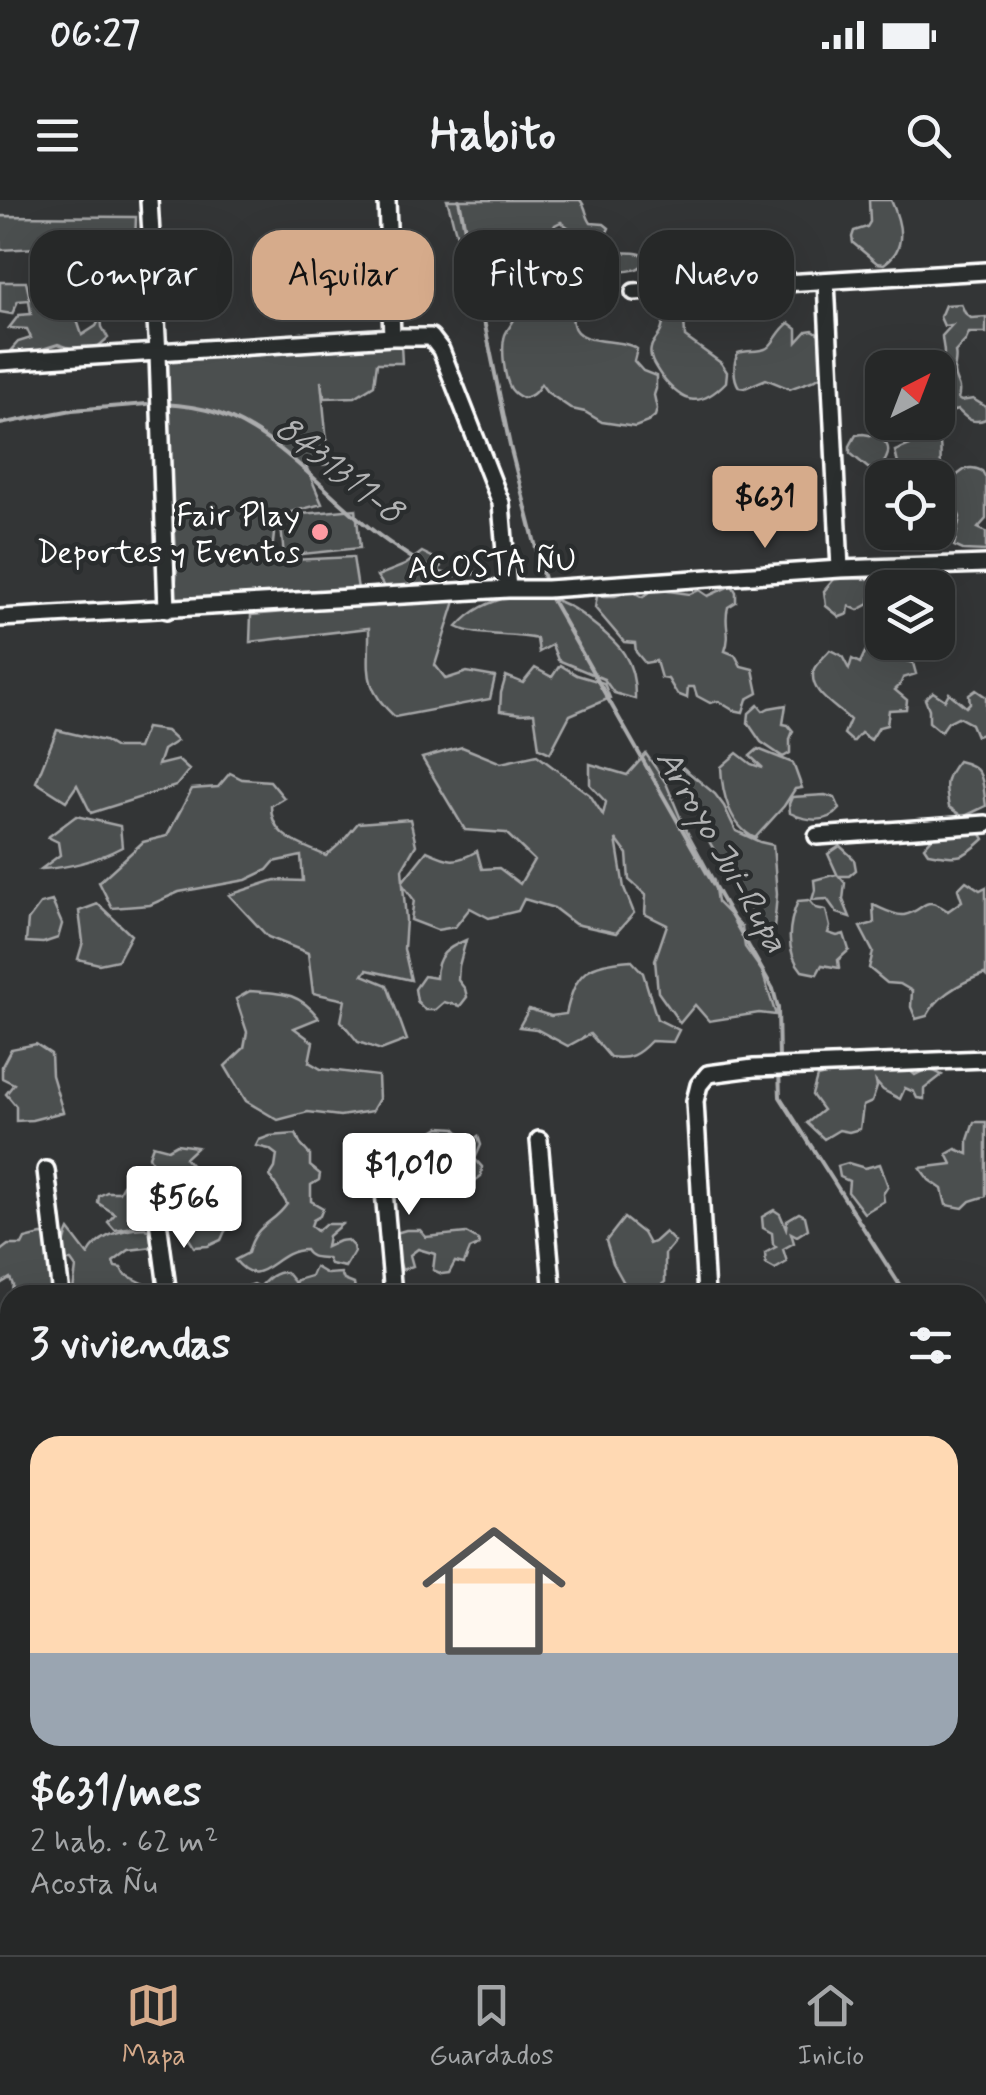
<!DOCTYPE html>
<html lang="es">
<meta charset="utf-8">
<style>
body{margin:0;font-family:Mynerve,sans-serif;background:#323434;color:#f1f3f6;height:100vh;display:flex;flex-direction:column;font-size:38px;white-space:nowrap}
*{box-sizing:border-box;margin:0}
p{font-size:32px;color:#a4a6a8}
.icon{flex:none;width:55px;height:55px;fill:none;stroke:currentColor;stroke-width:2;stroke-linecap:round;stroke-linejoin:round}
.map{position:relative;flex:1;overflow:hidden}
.side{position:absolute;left:0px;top:1085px;width:988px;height:670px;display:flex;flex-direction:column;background:#262828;border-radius:30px 30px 0 0;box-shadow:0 10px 40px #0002,0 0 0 2px #424445}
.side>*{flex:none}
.hud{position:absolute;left:30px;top:30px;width:928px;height:90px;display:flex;gap:20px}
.needle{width:65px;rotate:42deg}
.buttons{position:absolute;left:865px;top:150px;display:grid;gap:20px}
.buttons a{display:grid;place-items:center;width:90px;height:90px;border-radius:20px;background:#262828;box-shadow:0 10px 40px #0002,0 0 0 2px #424445;font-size:50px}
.price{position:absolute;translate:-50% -85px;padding:0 22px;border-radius:10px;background:#fff;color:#222;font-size:32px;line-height:65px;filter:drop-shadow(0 2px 5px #0008)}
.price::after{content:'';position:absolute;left:50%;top:60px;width:30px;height:22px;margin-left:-15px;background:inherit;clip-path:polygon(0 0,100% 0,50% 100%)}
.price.active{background:#d6ab8b;color:#111}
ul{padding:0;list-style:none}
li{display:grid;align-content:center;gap:20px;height:530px;padding:0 30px}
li+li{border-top:2px solid #424445}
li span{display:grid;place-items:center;height:310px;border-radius:30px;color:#555}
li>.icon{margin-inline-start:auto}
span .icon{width:180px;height:180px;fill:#fffc;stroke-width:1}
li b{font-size:42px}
h2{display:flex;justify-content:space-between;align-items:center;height:120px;padding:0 30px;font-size:42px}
.tag{padding:0 35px;border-radius:30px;background:#262828;box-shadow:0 10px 40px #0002,0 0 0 2px #424445;font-size:35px;line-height:90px}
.tag.active{background:#d6ab8b;color:#111}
.status{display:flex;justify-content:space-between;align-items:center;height:70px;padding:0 50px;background:#262828;direction:ltr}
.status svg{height:28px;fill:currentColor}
header{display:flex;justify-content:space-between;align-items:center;height:130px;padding:0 30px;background:#262828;font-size:45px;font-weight:700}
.tabs{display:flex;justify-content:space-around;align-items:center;height:140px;border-top:2px solid #424445;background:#262828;font-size:28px;color:#a4a6a8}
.tabs a{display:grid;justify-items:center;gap:5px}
.tabs .active{color:#d6ab8b}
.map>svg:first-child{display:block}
.green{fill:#4c4f50;stroke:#a6a7a8;stroke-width:2.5}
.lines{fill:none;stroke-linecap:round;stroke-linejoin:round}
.stream{stroke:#abacad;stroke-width:4}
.street-casing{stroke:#fff;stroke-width:22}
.street{stroke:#2a2d2e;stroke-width:15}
.poi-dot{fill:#ff9aa2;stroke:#2a2d2e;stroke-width:4}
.labels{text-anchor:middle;stroke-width:9;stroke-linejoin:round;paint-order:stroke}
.poi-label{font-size:32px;fill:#fff;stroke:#2a2d2e;text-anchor:end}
.street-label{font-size:32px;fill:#fff;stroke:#2a2d2e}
.water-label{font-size:35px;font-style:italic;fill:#b2b3b4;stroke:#2a2d2e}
</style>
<div class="status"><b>06:27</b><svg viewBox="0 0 49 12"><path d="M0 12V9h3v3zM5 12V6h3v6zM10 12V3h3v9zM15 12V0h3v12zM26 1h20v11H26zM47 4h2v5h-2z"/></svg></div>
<header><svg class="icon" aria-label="menu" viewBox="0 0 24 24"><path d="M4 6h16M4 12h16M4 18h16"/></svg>Habito<svg class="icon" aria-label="search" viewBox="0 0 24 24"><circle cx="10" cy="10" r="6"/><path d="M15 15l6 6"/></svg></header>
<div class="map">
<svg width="986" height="1755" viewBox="0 0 986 1755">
<rect width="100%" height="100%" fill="#333536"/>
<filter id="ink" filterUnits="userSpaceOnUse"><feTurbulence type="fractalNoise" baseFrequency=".01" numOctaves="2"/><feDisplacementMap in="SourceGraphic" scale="20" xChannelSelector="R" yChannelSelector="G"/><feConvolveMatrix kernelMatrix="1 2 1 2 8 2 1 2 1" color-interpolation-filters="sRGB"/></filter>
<g filter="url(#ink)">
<path class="green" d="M 447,0 L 580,0 C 587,7 585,15 591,23 L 604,24 L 609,28 C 605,38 595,42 583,42 L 576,33 L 561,22 L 555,25 L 546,42 C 550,54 561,58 572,61 L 595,51 C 613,56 632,48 648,57 C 639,79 614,67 596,75 C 586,80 580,91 574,101 C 576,110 571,115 573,124 C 577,147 622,137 637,149 L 634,161 L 643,171 L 656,176 L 656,189 L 654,195 L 657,209 L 655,216 L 648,222 L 635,227 L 602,222 L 585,212 L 572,209 L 547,192 L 541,184 C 536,192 533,196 523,198 C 518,196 514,193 511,189 C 504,178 501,148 505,135 C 509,126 518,118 517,107 C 516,86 477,68 465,51 C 454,36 453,17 447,0 Z
M 869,0 L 891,0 C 901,23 908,48 884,64 L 877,63 L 853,43 L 852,37 L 854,31 L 867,27 L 870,22 Z
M 0,16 L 136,17 L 135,43 L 0,50 Z
M 93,56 L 105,61 L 108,76 L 88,84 L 105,88 L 96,105 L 76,106 L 76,117 L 82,135 L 96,126 L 101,117 L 102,127 L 108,138 L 94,150 L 85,153 L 58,144 L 24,155 L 11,150 L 18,142 L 31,138 L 27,129 L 9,128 L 19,115 L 31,114 L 29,100 L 18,101 L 12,114 L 0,112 L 0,82 L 26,82 L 30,99 L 37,95 L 35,74 L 47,67 L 49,82 L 76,82 L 86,84 C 84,69 81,69 93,56 Z
M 961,104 L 965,113 L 971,118 L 986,117 L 986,133 L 969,133 L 966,140 L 955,152 C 957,160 954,165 954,172 C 955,184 962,185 958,199 L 961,201 L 973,199 L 986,207 L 986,219 C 973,224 968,220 958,210 C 921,221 943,169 944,153 C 944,147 942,142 942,136 L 952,125 L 944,126 L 940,117 L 945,105 Z
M 679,105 L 685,113 L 684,117 L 685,137 L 721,163 L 727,172 L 726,182 C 701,208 684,205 662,177 C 657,169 648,159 651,148 C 652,141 660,137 662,128 C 665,115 666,109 679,105 Z
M 789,123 L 797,129 L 797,142 L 807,131 L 813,130 L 819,134 L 824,173 C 816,182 802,183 790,189 L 766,179 L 745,188 L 739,187 C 733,178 733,163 738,153 C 748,150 756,152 765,149 C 773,147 778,130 789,123 Z
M 401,145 L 402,163 L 377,163 L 374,185 L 355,197 L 325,198 L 321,181 L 329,264 L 306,266 L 322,304 L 276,316 L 271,361 L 353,357 L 358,389 L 174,403 L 177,367 L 164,162 Z
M 930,230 L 939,238 C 943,253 937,267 946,280 C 962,278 962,261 982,271 L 986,278 L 986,319 L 978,328 L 986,332 L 986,351 L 963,350 L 954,346 L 960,317 C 957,307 947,304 938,305 L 938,278 L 901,277 L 895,251 L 922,240 Z
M 863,234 C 887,237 897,248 879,269 L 868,268 L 850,253 L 850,246 L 856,235 Z
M 356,309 L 360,348 L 284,356 L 280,316 Z
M 422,352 L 442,362 L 436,381 L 429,387 L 387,391 L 377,376 L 405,365 Z
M 835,378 L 873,379 L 869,404 L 858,410 L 849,406 L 848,414 L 840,417 L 826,406 L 824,391 Z
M 732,385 L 736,392 L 736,402 L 728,407 C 723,425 732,432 725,451 L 735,455 L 741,466 L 753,469 L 758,493 L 747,499 L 743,512 L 733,510 L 718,501 L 710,503 L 697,496 L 694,487 L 688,487 L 687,498 L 677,494 L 668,479 L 661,478 L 656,461 L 645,463 L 636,452 L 635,443 L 624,442 L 595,408 L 597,396 L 615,396 L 631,391 L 643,397 L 654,389 L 690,394 L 699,390 L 708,396 Z
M 512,396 C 527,396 544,395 558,401 C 571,406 581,413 591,422 C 620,444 636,460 635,499 L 614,493 L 604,479 L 558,460 L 552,445 L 539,452 L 537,439 C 513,433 475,437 457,427 C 473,409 489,402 512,396 Z
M 455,401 L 435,465 L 446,479 L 467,472 L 495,477 L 490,499 L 395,517 C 361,486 370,469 369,428 L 250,442 L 251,415 L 358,405 Z
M 882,434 L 882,442 L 901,443 L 905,451 L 903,460 L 913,463 L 916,474 L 903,478 L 900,485 L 895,490 L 907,500 L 906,509 L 889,510 L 887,525 L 879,527 L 871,540 L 861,533 L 853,542 L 844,534 L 850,520 C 837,506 807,493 814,469 C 816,464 826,455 830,450 L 842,456 L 849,469 L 852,459 L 860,463 L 873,435 Z
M 560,465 L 577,475 L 604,483 L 610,498 L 570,515 L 550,553 L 539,548 L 534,513 L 521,514 L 500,511 L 501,493 L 506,476 L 523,483 L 535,468 L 552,477 Z
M 976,490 L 986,497 L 986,533 L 976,536 L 971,524 L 958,517 L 948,522 L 941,532 L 929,522 L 929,509 L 925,499 L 933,492 L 945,500 L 949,493 L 966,507 L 970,503 L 969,495 Z
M 758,505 L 763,511 L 769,508 L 786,505 L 783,524 L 788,525 L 793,531 L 790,539 L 790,553 L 783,557 L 761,542 L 748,523 L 749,513 Z
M 146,528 L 166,531 L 177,541 L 163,550 L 158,565 L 178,560 L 189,570 L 176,586 L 91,613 L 77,585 L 66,601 L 36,582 L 57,530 L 104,541 L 116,548 L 138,548 Z
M 462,547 L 501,563 L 537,555 L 590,595 L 603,615 L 606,602 L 590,585 L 590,564 L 627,575 L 646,554 L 666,583 L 682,622 L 714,681 L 717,702 L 742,727 L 745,747 L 762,771 L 776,815 L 759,813 L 709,821 L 695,805 L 680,823 L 658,792 L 655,760 L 667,725 L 645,714 L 646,695 L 629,680 L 627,654 L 616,639 L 624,688 L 634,713 L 616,733 L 575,724 L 554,708 L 524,699 L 518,711 L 489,718 L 470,708 L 455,727 L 437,730 L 411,720 L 414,700 L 403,685 L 406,720 L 404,749 L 411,780 L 367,770 L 363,775 L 387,785 L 407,840 L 381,850 L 358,842 L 341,821 L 345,800 L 313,793 L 308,753 L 268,737 L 229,695 L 275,680 L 303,681 L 301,656 L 274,662 L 267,670 L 246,680 L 179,692 L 150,705 L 112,708 L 99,682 L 143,642 L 167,636 L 192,589 L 218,587 L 230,573 L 242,579 L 270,581 L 284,598 L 271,606 C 271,638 301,644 326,656 L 343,641 L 358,623 L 410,619 L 416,645 L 402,669 L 403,681 L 427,651 C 449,661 455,664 477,651 L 482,669 L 499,668 L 520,684 L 534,660 L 506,633 L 465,630 L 422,558 Z
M 758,549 L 793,563 L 802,588 L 795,589 L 784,606 L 755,638 C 730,626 722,594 721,567 L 737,553 L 751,564 L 763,568 L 750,556 Z
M 958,561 C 986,567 982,581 986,606 L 963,617 L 949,607 C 945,586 943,579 958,561 Z
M 681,566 L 715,594 L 724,606 L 736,631 L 760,642 L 773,645 L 777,694 L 773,740 L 765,742 L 747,702 L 736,688 L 710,643 L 685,588 Z
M 825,595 L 835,598 L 840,609 C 828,624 806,621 790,613 L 789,604 L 792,597 Z
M 76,616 L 120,626 L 122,647 C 97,660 69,668 41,669 L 60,655 L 58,642 L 48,637 Z
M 978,629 L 984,639 C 962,660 958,658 928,653 L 924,647 L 933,637 Z
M 840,646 L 854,659 L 856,670 L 849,676 L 839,676 L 845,683 L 843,700 L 850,717 L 837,713 L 827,699 L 812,700 L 815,690 L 814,680 L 837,674 L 828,654 Z
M 966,681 L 980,690 L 986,687 L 986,776 L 984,774 C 962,782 938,794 927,816 L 916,819 L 911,807 L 912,791 L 900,784 L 887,783 L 869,768 L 873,752 L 860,727 L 874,723 L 873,705 C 883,709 894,716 904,715 C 927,710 922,693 948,711 L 962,701 L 958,689 Z
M 809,700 L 816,708 L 826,710 L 830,727 L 828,733 L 837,736 L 844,734 L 849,750 L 838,760 L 839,768 L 822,765 L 817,774 L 802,771 C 785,751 788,725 798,701 Z
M 52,701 L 62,724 L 58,738 L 43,743 L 26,742 L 28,720 L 40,704 Z
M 98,704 L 131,735 L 118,760 L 99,764 L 78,759 L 83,742 L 79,711 Z
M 466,740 L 459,766 L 458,780 L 465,789 L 467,797 L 460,806 L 444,802 L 435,810 L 425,810 L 417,801 L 415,789 L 424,776 L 436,778 C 436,755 447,748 466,740 Z
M 631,760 L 643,773 L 657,819 L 679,830 L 673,842 L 651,841 C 638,855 629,860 610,857 L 590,834 L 568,846 L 536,829 L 519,827 L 529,809 L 551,816 L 566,814 C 576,771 586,764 631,760 Z
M 250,791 C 282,793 299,792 319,818 L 294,828 L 313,842 L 309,862 L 321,869 L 378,876 L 379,899 L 372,911 L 340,916 L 308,912 L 278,920 L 246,901 L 225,866 L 244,848 L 247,832 L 236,799 Z
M 36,844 L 51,854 L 52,875 L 63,912 L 32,920 L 16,921 L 16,906 L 6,894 L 14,884 L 2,878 L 2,866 L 11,849 Z
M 896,869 L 908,869 L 915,875 C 925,869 932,869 942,875 L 924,889 L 924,899 L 917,898 L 914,892 L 905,888 L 900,899 L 883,890 L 876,882 L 877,887 L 872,902 L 863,906 L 860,929 L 849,932 L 839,930 L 824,939 L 807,923 L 823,910 L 812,895 L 817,877 C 828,875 840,870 852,870 C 868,869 879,876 896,869 Z
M 974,922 L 986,922 L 986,996 L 970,1001 L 963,1008 L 946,1005 L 942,989 L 929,980 L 920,968 L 952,964 L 947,954 L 956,949 L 968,954 L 968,940 Z
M 440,927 L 455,928 L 459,932 L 457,937 L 465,945 L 478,936 L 481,945 L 475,959 L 482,967 L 481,976 L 472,983 L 466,995 L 455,992 L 453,986 L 443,984 L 441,981 L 448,956 L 443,951 L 442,946 L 445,944 L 435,930 Z
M 296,934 L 301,945 L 310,955 L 310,966 L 320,974 L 319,980 L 311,985 L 311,1001 L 323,1008 L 320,1016 L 313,1020 L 311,1026 L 317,1031 L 325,1024 L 342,1024 L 328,1036 L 326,1047 L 339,1041 L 347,1040 L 353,1046 L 354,1052 L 345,1067 L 330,1064 L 327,1058 C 318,1057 310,1059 305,1050 C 273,1050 261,1093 235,1060 L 248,1053 C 256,1022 273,1025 287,1004 L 270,976 L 275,968 L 277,955 L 269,949 L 256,946 L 259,940 L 270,936 Z
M 177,944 L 197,947 L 185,958 L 192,966 L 192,973 L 213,976 L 213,985 L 222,990 L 233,991 L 237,999 L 232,1026 L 225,1031 L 221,1040 L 208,1046 L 194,1047 L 186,1034 L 188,1023 L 186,1016 L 178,1019 L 168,1016 L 163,1007 L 172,989 L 164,981 L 168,970 L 154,967 L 149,956 L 153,945 L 168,949 Z
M 848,963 L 865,968 L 880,964 L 888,986 L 883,994 L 884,1001 L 864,1013 L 848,992 L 849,981 L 840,977 L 838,966 Z
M 133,980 L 142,984 L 150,994 L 144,1002 L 147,1020 L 133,1027 L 115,1030 L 108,1022 L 115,1014 L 98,1003 L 99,996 L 107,992 L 119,992 L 123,985 Z
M 774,1010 L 780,1014 L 786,1028 L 787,1020 L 799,1013 L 805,1016 L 808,1029 L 797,1036 L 791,1033 L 794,1043 L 783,1049 L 787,1062 L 775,1069 L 766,1064 L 765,1053 L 776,1047 L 773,1044 L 772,1033 L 763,1028 L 762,1017 Z
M 624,1018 L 643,1033 L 649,1044 L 654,1042 L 665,1032 L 675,1042 L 665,1054 L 665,1082 L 652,1093 L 628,1090 L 613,1063 L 606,1041 Z
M 145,1028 L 152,1033 L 155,1041 L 153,1047 L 129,1050 L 113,1062 L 115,1067 L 121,1068 L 124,1074 L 155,1089 L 156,1095 L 120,1095 L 112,1091 L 110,1095 L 66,1095 L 73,1090 L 76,1068 L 71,1061 L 65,1061 C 62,1049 64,1040 69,1030 L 88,1055 C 99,1034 123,1029 145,1028 Z
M 406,1030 L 420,1030 L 426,1037 L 466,1033 L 478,1040 L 479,1045 L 470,1049 L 464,1064 L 455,1062 L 449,1073 L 442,1074 L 433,1070 L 435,1054 L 418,1049 L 410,1055 L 413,1066 L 402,1070 L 397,1055 L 396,1033 Z
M 41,1035 L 51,1036 L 59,1062 L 51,1073 L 54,1095 L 11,1095 L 13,1085 L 10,1078 L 0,1084 L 0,1051 L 8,1045 L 22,1045 L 25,1039 Z
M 315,1067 L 327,1074 L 341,1073 L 344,1080 L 354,1084 L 356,1095 L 331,1092 L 328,1095 L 318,1095 L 313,1088 L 308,1087 L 310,1095 L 293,1095 L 293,1085 L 283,1095 L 232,1095 L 239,1089 L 254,1084 L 260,1087 C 268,1078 274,1072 286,1072 L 295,1083 L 297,1080 L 311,1076 Z"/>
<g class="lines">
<path class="stream" d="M 459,0 L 510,246 L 544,379
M 163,204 C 181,205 199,207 217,213 C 288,238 335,308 397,348 C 411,357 428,370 445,374 C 456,377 472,373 483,373
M 0,224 L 72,210 L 147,204
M 549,395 L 773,789 L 778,808 L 779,860
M 779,869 L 780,897 L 906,1095
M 978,1273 L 986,1297"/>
<defs>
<path id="street" d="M 149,0 L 158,154 L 167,410
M 387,0 L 392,137 L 431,137 L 441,150 L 501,303 L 508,389
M 826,81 L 840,369
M 634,92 L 986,71
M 0,162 L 392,137
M 0,418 L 508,389 L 547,389 L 840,369 L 986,364
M 817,636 L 986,624
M 539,940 L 553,1095
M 380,944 L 393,1095
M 46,970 L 61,1095
M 157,1013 L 168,1095
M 706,1095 L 695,901 L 699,885 L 708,874 L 754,868 L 986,859
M 978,1114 L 986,1114
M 0,1175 L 10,1174
M 978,1367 L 986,1367
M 0,1379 L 10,1379
M 6,1494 L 10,1585
M 0,1643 L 10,1642
M 0,1664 L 10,1664
M 0,1676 L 3,1755
M 19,1745 L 20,1755
M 254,1745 L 255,1755
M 487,1745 L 488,1755
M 736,1745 L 737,1755
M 974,1745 L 974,1755"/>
</defs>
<use href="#street" class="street-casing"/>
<use href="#street" class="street"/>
</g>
</g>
<circle class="poi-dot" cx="320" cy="332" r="10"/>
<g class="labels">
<g class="poi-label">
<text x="300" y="325">Fair Play<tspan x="300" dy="37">Deportes y Eventos</tspan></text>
</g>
<g class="street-label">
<text transform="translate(492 363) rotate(-3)" y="11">ACOSTA ÑU</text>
</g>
<g class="water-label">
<text transform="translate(340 269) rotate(38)" y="12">8431311-8</text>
<text transform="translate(723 650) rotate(60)" y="12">Arroyo Jui-Rupa</text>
</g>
</g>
</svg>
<div class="buttons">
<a><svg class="needle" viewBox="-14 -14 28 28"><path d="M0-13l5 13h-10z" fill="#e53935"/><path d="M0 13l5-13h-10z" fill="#a4a6a8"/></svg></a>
<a><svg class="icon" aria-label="locate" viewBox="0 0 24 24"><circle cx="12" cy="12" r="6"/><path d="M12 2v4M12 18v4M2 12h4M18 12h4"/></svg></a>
<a><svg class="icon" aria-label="layers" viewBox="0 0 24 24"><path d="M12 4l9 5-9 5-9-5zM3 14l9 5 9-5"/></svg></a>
</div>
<b class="price active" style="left:765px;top:351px">$631</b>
<b class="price" style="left:409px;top:1018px">$1,010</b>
<b class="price" style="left:184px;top:1051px">$566</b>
<div class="hud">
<a class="tag">Comprar</a>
<a class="tag active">Alquilar</a>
<a class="tag">Filtros</a>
<a class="tag">Nuevo</a>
</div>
<section class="side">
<h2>3 viviendas<svg class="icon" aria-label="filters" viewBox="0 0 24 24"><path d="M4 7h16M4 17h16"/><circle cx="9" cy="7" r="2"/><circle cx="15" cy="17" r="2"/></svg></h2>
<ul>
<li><span style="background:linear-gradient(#ffd9b3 70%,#9aa5b1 0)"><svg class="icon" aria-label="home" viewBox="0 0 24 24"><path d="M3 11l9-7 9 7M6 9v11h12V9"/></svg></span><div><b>$631/mes</b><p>2 hab. · 62 m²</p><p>Acosta Ñu</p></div></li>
</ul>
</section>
</div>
<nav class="tabs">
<a class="active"><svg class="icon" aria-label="map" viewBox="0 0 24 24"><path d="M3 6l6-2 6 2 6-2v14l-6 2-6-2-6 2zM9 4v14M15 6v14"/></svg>Mapa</a>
<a><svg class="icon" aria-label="saved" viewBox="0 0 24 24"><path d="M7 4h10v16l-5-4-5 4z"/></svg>Guardados</a>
<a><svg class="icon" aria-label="home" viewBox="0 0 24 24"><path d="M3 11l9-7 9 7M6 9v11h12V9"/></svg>Inicio</a>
</nav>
